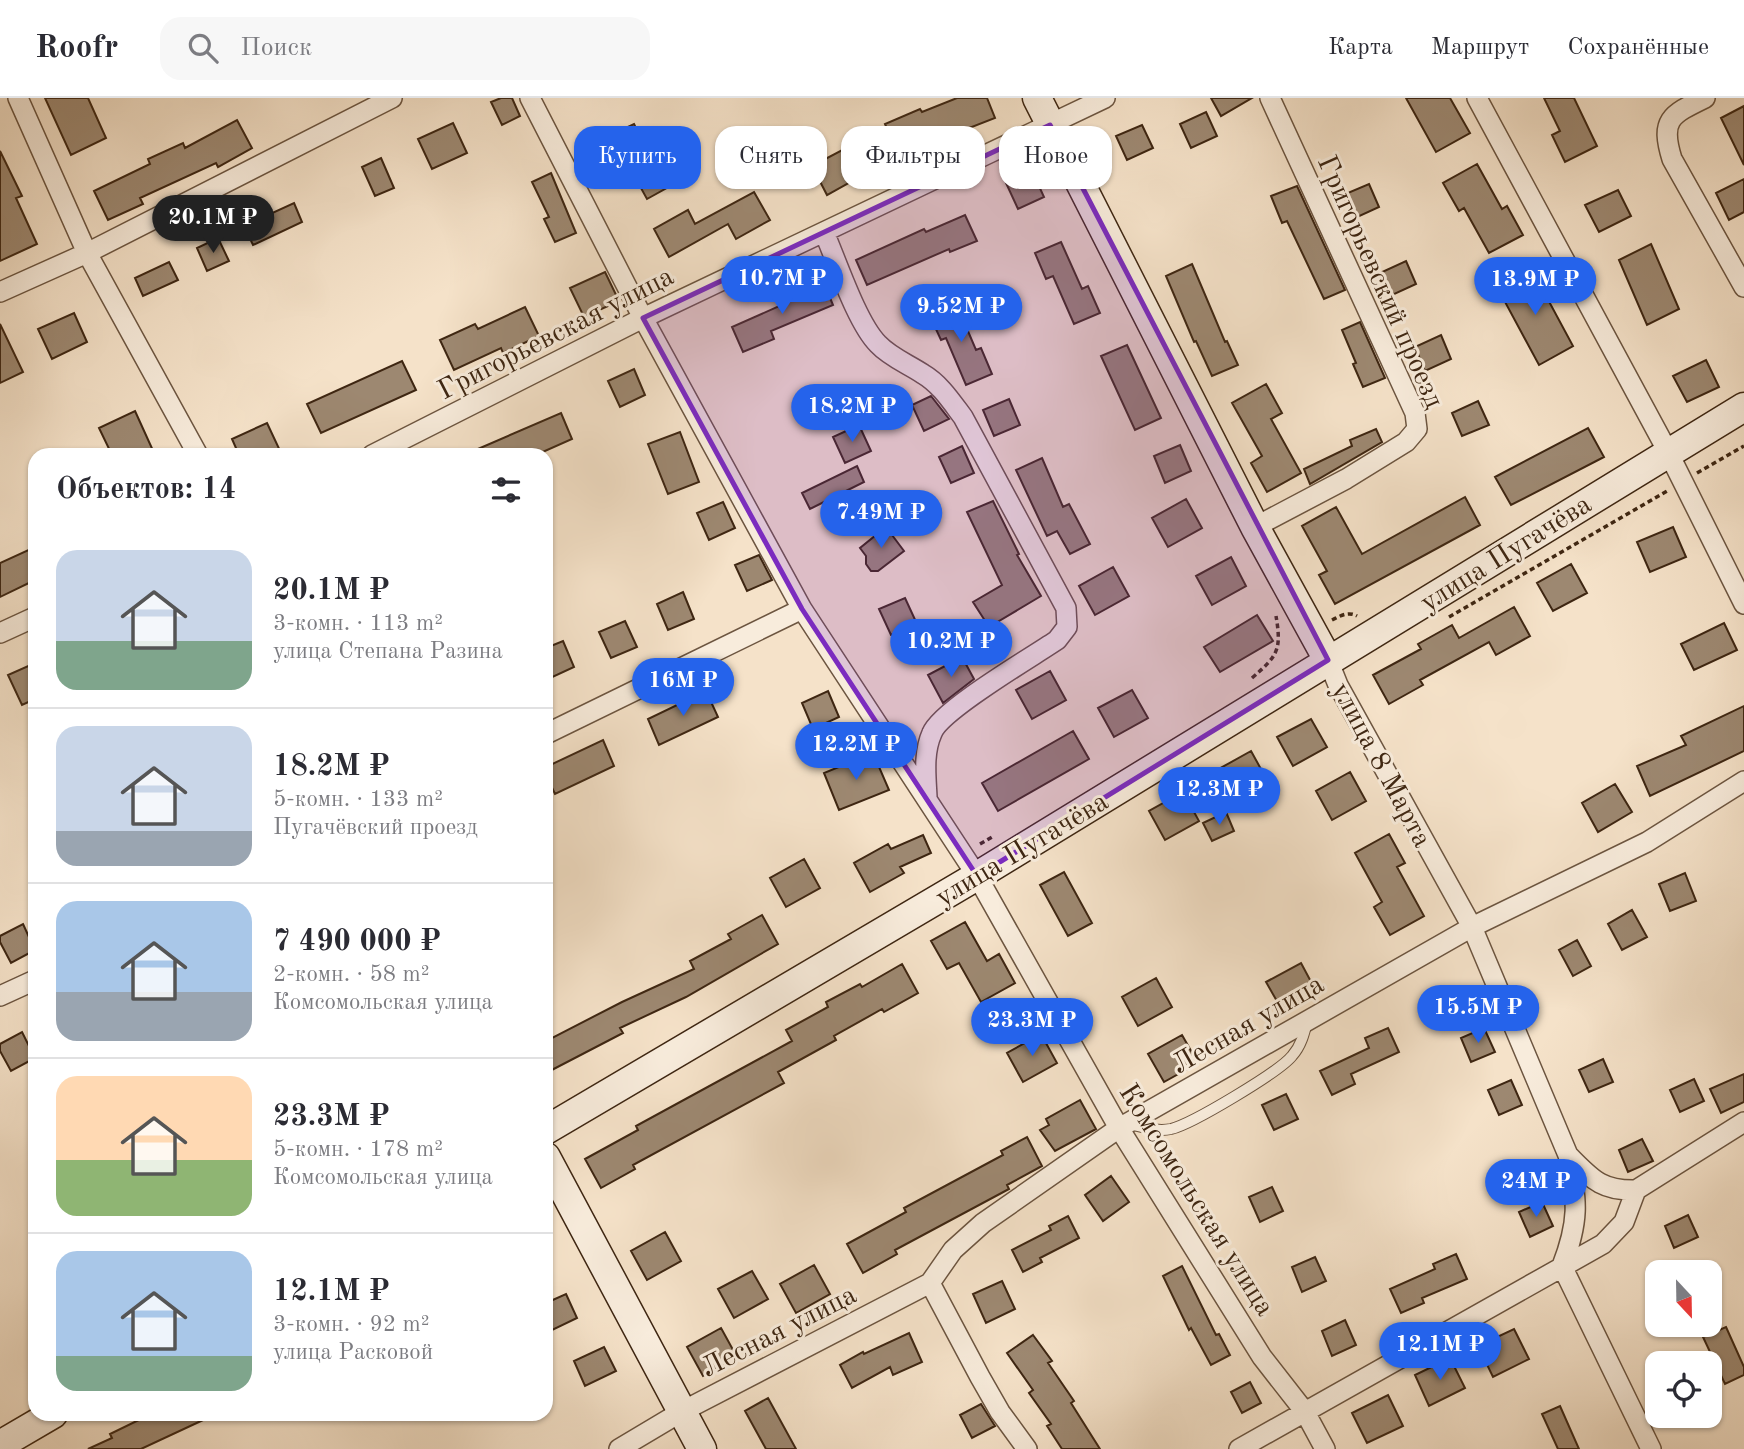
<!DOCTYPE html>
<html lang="ru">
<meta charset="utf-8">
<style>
body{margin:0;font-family:"Old Standard TT",serif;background:#f7f7f7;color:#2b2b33;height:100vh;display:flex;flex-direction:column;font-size:26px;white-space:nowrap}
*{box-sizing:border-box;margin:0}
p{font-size:23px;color:#7c7c81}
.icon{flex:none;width:38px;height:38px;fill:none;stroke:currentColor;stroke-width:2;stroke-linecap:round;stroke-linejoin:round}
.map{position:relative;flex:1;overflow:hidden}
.sheet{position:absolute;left:28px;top:350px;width:525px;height:973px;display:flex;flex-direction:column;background:#fff;border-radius:21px;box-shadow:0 2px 5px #0004}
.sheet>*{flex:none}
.hud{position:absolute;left:574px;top:28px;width:665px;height:63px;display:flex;gap:14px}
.needle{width:46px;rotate:158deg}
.tools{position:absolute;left:1645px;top:1162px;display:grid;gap:14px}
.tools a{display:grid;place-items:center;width:77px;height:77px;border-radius:14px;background:#fff;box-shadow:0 2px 5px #0004;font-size:35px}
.price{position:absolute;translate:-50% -60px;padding:0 16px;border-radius:24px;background:#2563eb;color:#fff;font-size:23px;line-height:46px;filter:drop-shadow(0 2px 4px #0008)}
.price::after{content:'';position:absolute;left:50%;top:42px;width:21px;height:16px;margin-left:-10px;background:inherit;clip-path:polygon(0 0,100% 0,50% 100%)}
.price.selected{background:#222;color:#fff}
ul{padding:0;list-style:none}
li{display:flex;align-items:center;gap:21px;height:175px;padding:0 28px}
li+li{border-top:2px solid #e1e1e2}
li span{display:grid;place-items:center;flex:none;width:196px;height:140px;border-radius:21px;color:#555}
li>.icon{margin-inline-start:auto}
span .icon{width:84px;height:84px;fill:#fffc;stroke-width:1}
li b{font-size:30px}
h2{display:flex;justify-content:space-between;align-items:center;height:84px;padding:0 28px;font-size:30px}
.chip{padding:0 24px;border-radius:21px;background:#fff;box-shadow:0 2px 5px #0004;font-size:24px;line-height:63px}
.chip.selected{background:#2563eb;color:#fff}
header{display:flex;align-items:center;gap:42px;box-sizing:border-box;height:98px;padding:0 35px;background:#fff;border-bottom:2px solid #e1e1e2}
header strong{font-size:33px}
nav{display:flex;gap:38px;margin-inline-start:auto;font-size:24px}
.search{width:490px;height:63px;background:#f7f7f7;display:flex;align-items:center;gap:18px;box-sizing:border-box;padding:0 24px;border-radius:21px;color:#7c7c81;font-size:26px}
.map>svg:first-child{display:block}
.building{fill:#9d8871;stroke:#3e2612;stroke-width:2}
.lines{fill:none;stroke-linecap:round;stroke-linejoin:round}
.lane-casing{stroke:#6c5540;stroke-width:12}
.street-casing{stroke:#6c5540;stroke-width:22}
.secondary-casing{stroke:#3e2612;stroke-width:31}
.path{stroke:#3e2612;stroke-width:3.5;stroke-dasharray:5 3.5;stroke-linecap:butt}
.lane{stroke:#f8ecdc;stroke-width:10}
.street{stroke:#f8ecdc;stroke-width:19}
.secondary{stroke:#f8ecdc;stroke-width:28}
.marked{fill:#7b2cbf;fill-opacity:0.2;stroke:#7b2cbf;stroke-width:5;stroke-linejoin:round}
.labels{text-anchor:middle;stroke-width:6;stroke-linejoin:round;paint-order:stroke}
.street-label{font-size:28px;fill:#3e2612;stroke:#f8ecdc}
</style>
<header>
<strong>Roofr</strong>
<div class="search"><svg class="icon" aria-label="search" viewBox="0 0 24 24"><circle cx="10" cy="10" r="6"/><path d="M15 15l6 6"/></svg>Поиск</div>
<nav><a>Карта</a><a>Маршрут</a><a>Сохранённые</a></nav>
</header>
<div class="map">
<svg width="1744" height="1351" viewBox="0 0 1744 1351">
<rect width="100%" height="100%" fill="#f5e2c9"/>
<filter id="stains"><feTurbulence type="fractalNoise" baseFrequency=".00286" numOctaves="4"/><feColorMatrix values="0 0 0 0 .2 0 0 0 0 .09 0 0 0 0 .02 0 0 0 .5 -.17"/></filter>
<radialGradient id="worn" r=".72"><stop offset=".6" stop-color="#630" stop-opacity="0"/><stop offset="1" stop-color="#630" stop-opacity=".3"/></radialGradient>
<path class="building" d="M 45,0 L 88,0 L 106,40 L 71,57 Z
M 501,0 L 512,0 L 520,18 L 502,27 L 491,4 Z
M 957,0 L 987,0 L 995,20 L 959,34 L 957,30 L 898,56 L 885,26 L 920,11 L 922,14 Z
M 1211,0 L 1252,0 L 1221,18 Z
M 1406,0 L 1450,0 L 1470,35 L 1436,54 Z
M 1544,0 L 1574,0 L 1597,48 L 1565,64 L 1552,37 L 1560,33 Z
M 1744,8 L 1744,67 L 1721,20 Z
M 1206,14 L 1217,38 L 1191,50 L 1180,26 Z
M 237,22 L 252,50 L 218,69 L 216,65 L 140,100 L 143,106 L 108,122 L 94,93 L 150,66 L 148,61 L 183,45 L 185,50 Z
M 453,25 L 467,55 L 432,71 L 418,41 Z
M 634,26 L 651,61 L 665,53 L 681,82 L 647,101 L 631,72 L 633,71 L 615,35 Z
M 1142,27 L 1153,50 L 1127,62 L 1116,38 Z
M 846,50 L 861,78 L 827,97 L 812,68 Z
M 0,53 L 22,98 L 16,100 L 37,146 L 0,163 Z
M 381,60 L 394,90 L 375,98 L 362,69 Z
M 1477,66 L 1502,111 L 1507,108 L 1523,137 L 1489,155 L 1464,110 L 1459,113 L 1443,85 Z
M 1032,73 L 1044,99 L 1018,111 L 1006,85 Z
M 551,75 L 576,135 L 555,144 L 544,121 L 549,119 L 532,84 Z
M 1744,81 L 1744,114 L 1729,122 L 1716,95 Z
M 1369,86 L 1379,109 L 1353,121 L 1343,97 Z
M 1297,88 L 1345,192 L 1324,201 L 1287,123 L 1282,125 L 1271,98 Z
M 1618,92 L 1631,118 L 1599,134 L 1585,107 Z
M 754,94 L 770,122 L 736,141 L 728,126 L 669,159 L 654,131 L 688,112 L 695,126 Z
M 294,105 L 302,124 L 253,147 L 244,128 Z
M 965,117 L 977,143 L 950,154 L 949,151 L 867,187 L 856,162 L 924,131 L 926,134 Z
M 218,140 L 229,163 L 207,173 L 197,150 Z
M 1061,144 L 1082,191 L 1088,188 L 1100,215 L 1074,226 L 1053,178 L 1046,181 L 1035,155 Z
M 1651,146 L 1679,211 L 1647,227 L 1619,162 Z
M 1406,163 L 1416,186 L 1390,198 L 1380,175 Z
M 169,164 L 178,182 L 143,198 L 135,180 Z
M 1192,166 L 1225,244 L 1227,243 L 1238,267 L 1212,278 L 1196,243 L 1194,244 L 1166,178 Z
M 1531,170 L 1573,248 L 1539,267 L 1497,189 Z
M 605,174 L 619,203 L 584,219 L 570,190 Z
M 823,183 L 833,207 L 771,233 L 774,241 L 743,254 L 732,229 L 784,206 L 782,200 Z
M 956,205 L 976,252 L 981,250 L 992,276 L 966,287 L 946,240 L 941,242 L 929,216 Z
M 525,209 L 539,238 L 503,255 L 501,250 L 454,272 L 440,242 L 475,226 L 478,231 Z
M 74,215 L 87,244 L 52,261 L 38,231 Z
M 1360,224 L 1385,280 L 1363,289 L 1353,266 L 1356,265 L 1342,232 Z
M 0,226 L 23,274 L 0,285 Z
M 1441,237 L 1451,261 L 1425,273 L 1415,249 Z
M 1127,247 L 1161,320 L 1135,332 L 1101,258 Z
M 1706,262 L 1719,289 L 1687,304 L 1673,278 Z
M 402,263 L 416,292 L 321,335 L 307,306 Z
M 634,271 L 645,297 L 620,309 L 608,283 Z
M 1266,286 L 1282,315 L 1271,321 L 1301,375 L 1267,394 L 1251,365 L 1262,358 L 1232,305 Z
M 931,298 L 949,321 L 924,333 L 912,307 Z
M 1009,301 L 1020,327 L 994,338 L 983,312 Z
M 1478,303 L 1489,327 L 1462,338 L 1452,315 Z
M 135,313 L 155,357 L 112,357 L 99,330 Z
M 561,315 L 572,341 L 536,357 L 464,357 Z
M 267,325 L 282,357 L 239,357 L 232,341 Z
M 859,327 L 871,353 L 845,365 L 833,339 Z
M 1588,330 L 1604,359 L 1511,407 L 1495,379 Z
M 1376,331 L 1382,344 L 1310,386 L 1304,371 L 1352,348 L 1350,342 Z
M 680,334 L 699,384 L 668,396 L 648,346 Z
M 1180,347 L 1191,373 L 1165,385 L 1154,358 Z
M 962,348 L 974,375 L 951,385 L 939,359 Z
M 1042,360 L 1063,409 L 1069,406 L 1090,446 L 1070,456 L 1057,433 L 1047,438 L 1016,372 Z
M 857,368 L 864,384 L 810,411 L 802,395 Z
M 1465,399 L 1480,427 L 1335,506 L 1319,477 L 1327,473 L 1302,428 L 1336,409 L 1362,456 Z
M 1186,401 L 1202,430 L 1168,449 L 1152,420 Z
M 993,403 L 1019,456 L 1017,457 L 1041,498 L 989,529 L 973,504 L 1002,487 L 967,414 Z
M 723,404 L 735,430 L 709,442 L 697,415 Z
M 886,429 L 904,453 L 878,473 L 871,473 L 866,466 L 866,458 L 860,450 Z
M 1673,429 L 1686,459 L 1650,474 L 1637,444 Z
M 35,449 L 35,482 L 0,499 L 0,465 Z
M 759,457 L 772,482 L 747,493 L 735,467 Z
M 1231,459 L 1246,488 L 1212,507 L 1196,478 Z
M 1571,466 L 1587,495 L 1553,513 L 1537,485 Z
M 1113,469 L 1129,498 L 1095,517 L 1079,488 Z
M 683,494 L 694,521 L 668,532 L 657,506 Z
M 905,500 L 917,526 L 891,537 L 879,511 Z
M 1514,509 L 1530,538 L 1496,557 L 1489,544 L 1420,582 L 1423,587 L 1389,606 L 1373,577 L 1421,551 L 1418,546 L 1452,527 L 1459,540 Z
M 1257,517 L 1273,543 L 1220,574 L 1204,549 Z
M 625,523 L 637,549 L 611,560 L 599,534 Z
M 1724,525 L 1737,552 L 1694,572 L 1681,546 Z
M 563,543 L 574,569 L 546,582 L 546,550 Z
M 962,559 L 974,581 L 943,605 L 928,577 Z
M 35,565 L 35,601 L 22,607 L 8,577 Z
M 1050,573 L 1066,602 L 1032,621 L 1016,592 Z
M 1132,592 L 1148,620 L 1114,639 L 1098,610 Z
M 706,593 L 718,619 L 659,647 L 648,621 Z
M 828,593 L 839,619 L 813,631 L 802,605 Z
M 1744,608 L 1744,653 L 1650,698 L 1637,668 L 1686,647 L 1681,638 Z
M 1311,621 L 1327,649 L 1293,668 L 1277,639 Z
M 1073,633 L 1089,661 L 998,713 L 982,685 Z
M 603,642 L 614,668 L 555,696 L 546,677 L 546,669 Z
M 1251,653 L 1267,682 L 1233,701 L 1217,672 Z
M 873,655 L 889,692 L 839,712 L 824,675 Z
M 1350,674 L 1366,703 L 1332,722 L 1316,693 Z
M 1615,686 L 1632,714 L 1598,734 L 1582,705 Z
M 1183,694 L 1199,723 L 1165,742 L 1149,713 Z
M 1226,714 L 1234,733 L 1212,743 L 1203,725 Z
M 1389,736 L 1405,765 L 1397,769 L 1424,818 L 1390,837 L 1374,809 L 1382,804 L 1355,755 Z
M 923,737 L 931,755 L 900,769 L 904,775 L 870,794 L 854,765 L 888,746 L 891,751 Z
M 804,761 L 820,790 L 786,809 L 770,780 Z
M 1064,774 L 1092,825 L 1068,838 L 1040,787 Z
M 1685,775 L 1696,803 L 1670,813 L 1659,786 Z
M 1632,812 L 1647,839 L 1622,852 L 1608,826 Z
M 762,817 L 778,846 L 686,899 L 620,930 L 623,935 L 546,975 L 546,943 L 622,904 L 694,871 L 690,863 L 731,841 L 728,836 Z
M 965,824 L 987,863 L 999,856 L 1015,885 L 981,904 L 959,865 L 947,871 L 931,843 Z
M 23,826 L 35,852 L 11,865 L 0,844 L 0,838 Z
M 1577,842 L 1591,868 L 1573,878 L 1559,852 Z
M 1301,865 L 1316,893 L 1282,912 L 1266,884 Z
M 902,866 L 918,895 L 884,914 L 882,911 L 834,938 L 836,942 L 778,974 L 784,985 L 633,1067 L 635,1071 L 601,1090 L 585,1061 L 638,1032 L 636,1028 L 792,943 L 786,932 L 828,909 L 826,904 L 860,886 L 862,889 Z
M 1156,880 L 1172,909 L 1138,928 L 1122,899 Z
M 1388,930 L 1399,954 L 1351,976 L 1355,986 L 1332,997 L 1320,973 L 1369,950 L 1365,940 Z
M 1484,930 L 1495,954 L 1471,964 L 1461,940 Z
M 22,934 L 35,960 L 11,973 L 0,953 L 0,946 Z
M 1041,936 L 1057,965 L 1023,984 L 1007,955 Z
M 1182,937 L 1198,965 L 1164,984 L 1148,956 Z
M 1603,961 L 1613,984 L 1589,994 L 1579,972 Z
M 1744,976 L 1744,1004 L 1721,1015 L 1710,991 Z
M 1694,981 L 1704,1003 L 1680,1014 L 1670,992 Z
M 1511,982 L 1522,1007 L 1499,1017 L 1488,992 Z
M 1286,996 L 1298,1021 L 1274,1032 L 1262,1007 Z
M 1080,1002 L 1096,1031 L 1055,1053 L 1040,1032 L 1049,1027 L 1046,1021 Z
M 1027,1039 L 1042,1068 L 1007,1087 L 1009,1091 L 895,1152 L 897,1156 L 863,1175 L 847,1146 L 906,1114 L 904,1110 L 1003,1057 L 1001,1053 Z
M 1642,1041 L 1653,1063 L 1628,1074 L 1619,1052 Z
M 1111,1078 L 1129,1104 L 1103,1123 L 1085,1097 Z
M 1272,1089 L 1283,1113 L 1260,1124 L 1249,1099 Z
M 1542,1104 L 1553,1128 L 1530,1139 L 1519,1114 Z
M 1688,1117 L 1698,1139 L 1674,1150 L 1665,1128 Z
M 1068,1118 L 1079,1140 L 1040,1160 L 1042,1164 L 1023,1174 L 1012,1152 L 1051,1132 L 1049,1128 Z
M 665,1134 L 681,1163 L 647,1182 L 631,1153 Z
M 1456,1156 L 1467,1181 L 1422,1200 L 1424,1205 L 1401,1215 L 1390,1191 L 1435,1171 L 1433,1166 Z
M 1315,1159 L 1326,1183 L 1302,1194 L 1292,1169 Z
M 814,1167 L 830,1196 L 796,1215 L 780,1186 Z
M 1182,1168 L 1216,1237 L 1219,1236 L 1230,1257 L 1211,1267 L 1191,1230 L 1189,1232 L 1163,1178 Z
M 752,1173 L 768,1201 L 734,1220 L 718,1191 Z
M 1002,1183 L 1015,1211 L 986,1225 L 973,1196 Z
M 566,1196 L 577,1220 L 546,1235 L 546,1205 Z
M 1345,1222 L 1356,1247 L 1332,1258 L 1322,1233 Z
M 1726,1229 L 1744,1269 L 1744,1277 L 1725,1286 L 1703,1239 Z
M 721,1230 L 737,1259 L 703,1278 L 687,1249 Z
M 1514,1231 L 1529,1261 L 1493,1279 L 1478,1248 Z
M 909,1235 L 922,1264 L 893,1277 L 890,1269 L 852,1290 L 840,1267 L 863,1254 L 864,1256 Z
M 1033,1237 L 1052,1263 L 1048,1265 L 1074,1303 L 1071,1305 L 1100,1351 L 1062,1351 L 1047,1328 L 1051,1326 L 1029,1295 L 1033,1292 L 1007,1255 Z
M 604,1249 L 616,1273 L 585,1288 L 574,1263 Z
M 1450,1260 L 1465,1290 L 1429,1308 L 1415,1277 Z
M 1250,1284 L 1261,1305 L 1242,1315 L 1231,1294 Z
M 1388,1297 L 1403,1328 L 1367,1345 L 1352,1315 Z
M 768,1300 L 796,1351 L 766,1351 L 745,1313 Z
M 981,1306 L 995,1328 L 972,1340 L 960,1317 Z
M 1560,1308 L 1579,1351 L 1558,1351 L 1542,1316 Z
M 151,1316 L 216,1316 L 141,1351 L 88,1351 L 112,1340 L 110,1336 Z"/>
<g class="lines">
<defs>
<path id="lane" d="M 1129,1026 C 1143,1029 1157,1034 1171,1031 C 1192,1026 1279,974 1292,958 C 1301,948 1304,936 1307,924"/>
<path id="street" d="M 18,0 L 87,155 L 198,357
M 530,0 L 643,220 L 802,511 L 977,778 L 1119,1030 L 1262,1259 L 1305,1314 L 1325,1351
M 1477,0 L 1668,354 L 1744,506
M 1705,0 C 1670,17 1660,22 1672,61 L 1744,189
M 824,134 C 837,164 857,225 878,246 C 890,259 908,266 923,276 C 940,286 951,303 963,319 L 1066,510 L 1067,529 L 1057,542 C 1032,559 941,612 932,635 C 923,655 926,678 927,699
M 0,194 L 87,155 L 392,0
M 372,357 L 643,220 L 1105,0
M 1255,429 L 1346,381 L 1406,344 L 1417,331 L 1415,315 L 1270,0
M 0,535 L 35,519
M 1328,562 L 1338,587 L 1472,829 L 1568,1057 C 1578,1103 1579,1124 1562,1168 L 1651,1351
M 546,636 L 802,511
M 0,898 L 35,882
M 1568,1057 C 1592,1081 1601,1093 1636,1092
M 930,1185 L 980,1279 L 1000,1314 L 1027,1351
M 619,1351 L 681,1314 L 930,1185 L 953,1152 L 983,1125 L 1119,1030 L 1472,829 L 1647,744 L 1744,683
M 1239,1351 L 1603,1146 L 1624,1124 L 1636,1092 L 1744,1024"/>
<path id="secondary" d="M 1037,0 L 1255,429 L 1328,562
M 546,1032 L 977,778 L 1744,309
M 546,1059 L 702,1351
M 0,1347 L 53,1316"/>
</defs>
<use href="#lane" class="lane-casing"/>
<use href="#street" class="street-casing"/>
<use href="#secondary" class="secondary-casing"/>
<path class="path" d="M 1697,375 L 1744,348
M 1449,519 L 1667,393
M 1332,522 C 1340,518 1348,513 1357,518
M 1252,580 C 1277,558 1282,553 1276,518
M 980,746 L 994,738"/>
<use href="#lane" class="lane"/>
<use href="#street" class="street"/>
<use href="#secondary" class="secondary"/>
</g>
<path class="marked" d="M 1050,27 L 1328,562 L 977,778 L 802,511 L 643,220 Z"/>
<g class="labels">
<g class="street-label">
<text transform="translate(1382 183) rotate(66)" y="10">Григорьевский проезд</text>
<text transform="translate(555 234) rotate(-27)" y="10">Григорьевская улица</text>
<text transform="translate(1505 454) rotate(-32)" y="10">улица Пугачёва</text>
<text transform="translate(1383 666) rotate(62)" y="10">улица 8 Марта</text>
<text transform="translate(1021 750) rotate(-31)" y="10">улица Пугачёва</text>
<text transform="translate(1247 925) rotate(-30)" y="10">Лесная улица</text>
<text transform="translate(1198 1101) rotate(58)" y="10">Комсомольская улица</text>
<text transform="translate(778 1232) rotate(-27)" y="10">Лесная улица</text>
</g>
</g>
<rect width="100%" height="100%" filter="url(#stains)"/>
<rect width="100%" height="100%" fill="url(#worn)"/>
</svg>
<div class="tools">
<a><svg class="needle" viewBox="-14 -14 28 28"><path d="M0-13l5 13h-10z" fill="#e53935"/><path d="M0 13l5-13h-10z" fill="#7c7c81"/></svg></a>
<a><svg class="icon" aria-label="locate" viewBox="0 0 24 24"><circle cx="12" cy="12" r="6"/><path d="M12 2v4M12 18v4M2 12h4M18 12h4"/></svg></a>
</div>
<b class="price selected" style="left:213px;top:157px">20.1M ₽</b>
<b class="price" style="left:782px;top:218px">10.7M ₽</b>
<b class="price" style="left:1535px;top:219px">13.9M ₽</b>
<b class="price" style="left:961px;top:246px">9.52M ₽</b>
<b class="price" style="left:852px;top:346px">18.2M ₽</b>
<b class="price" style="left:881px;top:452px">7.49M ₽</b>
<b class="price" style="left:951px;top:581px">10.2M ₽</b>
<b class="price" style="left:683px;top:620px">16M ₽</b>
<b class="price" style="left:856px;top:684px">12.2M ₽</b>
<b class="price" style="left:1219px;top:729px">12.3M ₽</b>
<b class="price" style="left:1478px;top:947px">15.5M ₽</b>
<b class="price" style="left:1032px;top:960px">23.3M ₽</b>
<b class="price" style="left:1536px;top:1121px">24M ₽</b>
<b class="price" style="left:1440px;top:1284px">12.1M ₽</b>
<div class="hud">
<a class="chip selected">Купить</a>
<a class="chip">Снять</a>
<a class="chip">Фильтры</a>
<a class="chip">Новое</a>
</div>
<section class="sheet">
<h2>Объектов: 14<svg class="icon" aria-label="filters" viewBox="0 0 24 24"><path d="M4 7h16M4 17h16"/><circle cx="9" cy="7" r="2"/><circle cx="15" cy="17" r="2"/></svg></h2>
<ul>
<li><span style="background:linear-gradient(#c9d6e8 65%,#7fa58c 0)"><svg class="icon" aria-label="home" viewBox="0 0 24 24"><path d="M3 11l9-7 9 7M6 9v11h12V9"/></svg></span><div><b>20.1M ₽</b><p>3-комн. · 113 m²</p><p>улица Степана Разина</p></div></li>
<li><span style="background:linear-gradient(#c9d6e8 75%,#9aa5b1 0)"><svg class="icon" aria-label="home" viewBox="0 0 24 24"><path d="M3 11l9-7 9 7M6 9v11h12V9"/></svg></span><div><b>18.2M ₽</b><p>5-комн. · 133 m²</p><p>Пугачёвский проезд</p></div></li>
<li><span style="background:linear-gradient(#a9c7e8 65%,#9aa5b1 0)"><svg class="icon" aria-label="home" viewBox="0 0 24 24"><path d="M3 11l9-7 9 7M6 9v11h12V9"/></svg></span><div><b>7 490 000 ₽</b><p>2-комн. · 58 m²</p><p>Комсомольская улица</p></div></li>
<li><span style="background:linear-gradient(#ffd9b3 60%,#8fb573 0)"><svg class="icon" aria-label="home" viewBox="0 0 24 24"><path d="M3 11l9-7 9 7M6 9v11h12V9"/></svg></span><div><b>23.3M ₽</b><p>5-комн. · 178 m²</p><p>Комсомольская улица</p></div></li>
<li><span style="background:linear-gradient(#a9c7e8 75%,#7fa58c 0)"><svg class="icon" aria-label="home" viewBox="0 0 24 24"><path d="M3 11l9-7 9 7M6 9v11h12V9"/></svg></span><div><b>12.1M ₽</b><p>3-комн. · 92 m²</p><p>улица Расковой</p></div></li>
</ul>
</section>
</div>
